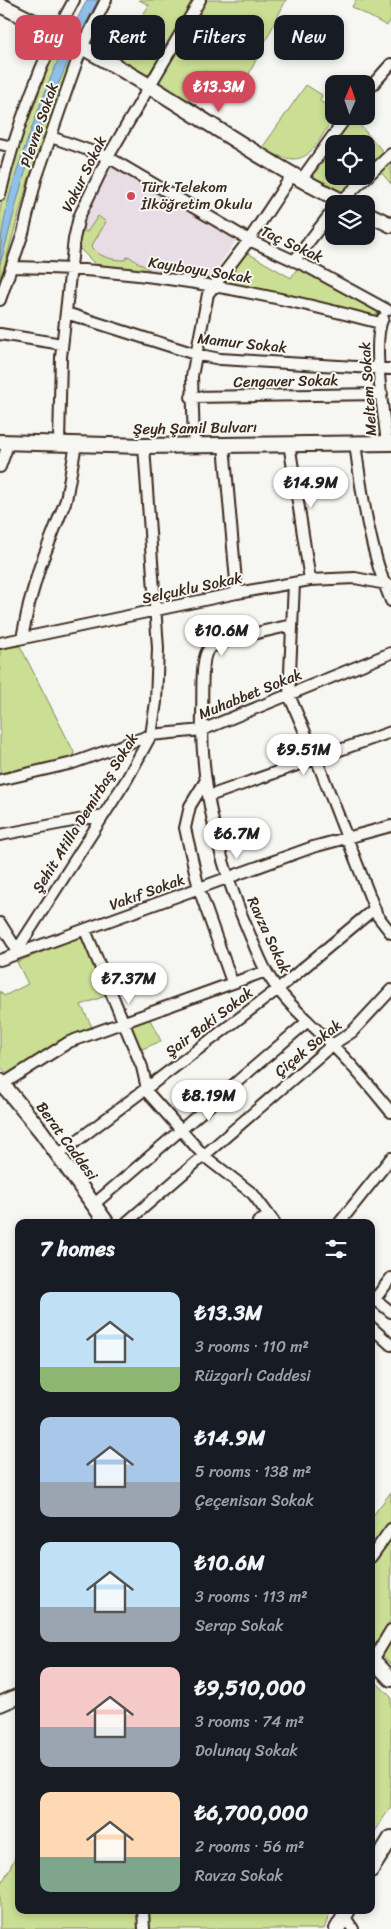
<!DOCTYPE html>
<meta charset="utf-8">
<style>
body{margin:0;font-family:Sriracha,sans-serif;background:#242831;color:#f1f3f6;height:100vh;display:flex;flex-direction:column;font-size:19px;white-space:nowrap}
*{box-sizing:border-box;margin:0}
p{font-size:16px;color:#9ea1a6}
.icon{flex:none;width:28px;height:28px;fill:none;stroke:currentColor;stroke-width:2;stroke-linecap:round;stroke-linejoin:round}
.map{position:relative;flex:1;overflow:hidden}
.details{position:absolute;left:15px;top:1219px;width:360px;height:695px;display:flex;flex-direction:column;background:#171b24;border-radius:10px;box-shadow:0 2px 8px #0003}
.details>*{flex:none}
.banner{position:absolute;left:15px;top:15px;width:361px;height:45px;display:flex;gap:10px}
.needle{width:32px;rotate:2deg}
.buttons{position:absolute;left:325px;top:75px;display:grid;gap:10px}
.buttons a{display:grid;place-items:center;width:50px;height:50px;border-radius:10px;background:#171b24;box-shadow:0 2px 8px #0003;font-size:25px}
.price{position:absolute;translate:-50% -42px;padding:0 11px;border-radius:18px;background:#fff;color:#222;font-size:16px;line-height:32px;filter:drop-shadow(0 1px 2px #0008)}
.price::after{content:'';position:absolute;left:50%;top:30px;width:15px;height:11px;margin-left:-8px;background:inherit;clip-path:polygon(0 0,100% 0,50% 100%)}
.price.on{background:#d1495b;color:#fff}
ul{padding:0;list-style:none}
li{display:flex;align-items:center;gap:15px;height:125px;padding:0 25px}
li span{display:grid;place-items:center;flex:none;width:140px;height:100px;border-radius:10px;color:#555}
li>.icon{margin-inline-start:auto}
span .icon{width:60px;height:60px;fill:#fffc;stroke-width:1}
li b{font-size:21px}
h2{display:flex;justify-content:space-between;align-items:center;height:60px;padding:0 25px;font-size:21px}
.tag{padding:0 18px;border-radius:10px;background:#171b24;box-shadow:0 2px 8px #0003;font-size:18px;line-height:45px}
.tag.on{background:#d1495b;color:#fff}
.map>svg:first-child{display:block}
.built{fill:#e9dde5}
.green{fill:#cbdf94;stroke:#838459}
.water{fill:#8fbfeb;stroke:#6d8399}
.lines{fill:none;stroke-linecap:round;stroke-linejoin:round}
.street-casing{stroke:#3b2a1e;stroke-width:14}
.secondary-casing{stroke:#3b2a1e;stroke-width:18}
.street{stroke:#f6f6f2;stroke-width:10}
.secondary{stroke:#f6f6f2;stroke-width:14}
.poi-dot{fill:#d1495b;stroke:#f6f6f2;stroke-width:2}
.labels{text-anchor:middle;stroke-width:4;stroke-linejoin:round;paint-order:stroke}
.street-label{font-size:15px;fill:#3b2a1e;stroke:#f6f6f2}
.poi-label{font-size:15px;fill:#3b2a1e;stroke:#f6f6f2;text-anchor:start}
</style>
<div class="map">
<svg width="391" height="1929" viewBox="0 0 391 1929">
<rect width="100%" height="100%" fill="#f6f6f2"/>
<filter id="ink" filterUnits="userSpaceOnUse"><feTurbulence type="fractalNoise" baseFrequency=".02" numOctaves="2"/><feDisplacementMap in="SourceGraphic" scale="10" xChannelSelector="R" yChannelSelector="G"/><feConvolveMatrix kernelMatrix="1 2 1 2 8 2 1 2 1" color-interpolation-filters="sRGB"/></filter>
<g filter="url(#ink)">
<path class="built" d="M 112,163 L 237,239 L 211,277 L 204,280 L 170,277 L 96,265 L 79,248 L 78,229 Z"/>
<path class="green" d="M 139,0 L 193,0 L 147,77 L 116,59 L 149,5 Z
M 205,0 L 286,0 L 242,88 L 204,71 L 188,101 L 157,82 Z
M 356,0 L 391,0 L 391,19 L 387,26 L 352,7 Z
M 53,55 L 70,62 L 65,83 L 29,178 L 0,281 L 0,210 L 6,181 Z
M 306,85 L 322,95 L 320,101 L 334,110 L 335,116 C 310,152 308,173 262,148 Z
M 352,116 L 385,154 L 366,172 L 366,144 L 334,144 Z
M 334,144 L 334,176 L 361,176 L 343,193 L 312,178 Z
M 391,162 L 391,184 L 380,171 Z
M 98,216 L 106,222 L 91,247 C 99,257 112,260 125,260 L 128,256 L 153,272 L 96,265 L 79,248 L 78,229 L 87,232 Z
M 244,251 L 291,278 L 298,267 L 380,309 L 376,316 L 223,283 Z
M 20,646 L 74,752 L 73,757 C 62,763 43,770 31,770 C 18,770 13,770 0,773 L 0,649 Z
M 83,936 L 108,995 L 81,1005 L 92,1027 L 59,1042 L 9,1076 L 0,1066 L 0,991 L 4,996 L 28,984 L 17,962 Z
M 148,1016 L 161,1041 L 140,1050 L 129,1023 Z
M 391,1492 L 391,1619 L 374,1646 L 371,1642 L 371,1518 Z
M 391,1640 L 391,1664 L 382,1655 Z
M 371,1677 L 391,1697 L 391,1806 L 371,1838 Z
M 18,1852 L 19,1910 L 331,1910 L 324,1929 L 0,1929 L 0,1887 Z"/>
<path class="water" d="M 87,0 L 98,0 C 69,56 43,116 24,176 C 15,205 9,235 0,264 C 0,216 16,172 32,127 C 49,81 64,42 87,0 Z"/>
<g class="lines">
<defs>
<path id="street" d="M 366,92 L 391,64
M 51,137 L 108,157 L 249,240 L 310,268 L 387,310
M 0,144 L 13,147
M 301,180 L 347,116
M 0,195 C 14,133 43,55 74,0
M 338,204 L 391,154
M 294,261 L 334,209
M 13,267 C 137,268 261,291 380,323
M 0,300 L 23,233 L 36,179 L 66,92 L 82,47 L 106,0
M 66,313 L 195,354 L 220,359 L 391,369
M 383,318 C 371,341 384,415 387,443
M 0,334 L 62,344
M 191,397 L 382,394
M 59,443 L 61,357 L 74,239 L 79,217 L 108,157 L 200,0
M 289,443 L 310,580
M 355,443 C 362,496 370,552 391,601
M 194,445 L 192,376 L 208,294 L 249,240 L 292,175
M 224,445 L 237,593
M 0,467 L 9,442
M 294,583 L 289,695 L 316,758 L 377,915 L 391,933
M 292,625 C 276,629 219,640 209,649 C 200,657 203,700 202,713 C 200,789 221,870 252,940 C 258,954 263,968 272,981 C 288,1005 311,1023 331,1044 C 353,1065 372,1089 391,1112
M 22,638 L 29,604 L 40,566 L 66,500 L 76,444
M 0,643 L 237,593 L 310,580 L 355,578 L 391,585
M 0,780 L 73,763 L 151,735 L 202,730 L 391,653
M 206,780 L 190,806 L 185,828 L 199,889 L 232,982
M 209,796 L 391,732
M 0,835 L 104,815
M 0,923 L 19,953
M 85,930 L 142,1067 L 148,1093 L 204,1156 L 253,1194 L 274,1222
M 17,950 L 127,779 L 151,735 L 156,702 L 158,648 L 144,446
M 0,960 L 313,847 L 391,826
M 3,1084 L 69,1042 L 266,971
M 58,1155 L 278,989 L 374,909
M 93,1205 L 308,1021
M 127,1222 L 332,1045 L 352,1032 L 391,990
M 258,1222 L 269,1216
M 340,1222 L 391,1158
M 375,1299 L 391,1312
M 371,1304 L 391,1278
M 371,1327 L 391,1345
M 371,1557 L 391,1529
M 373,1660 L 391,1630
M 143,1910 L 144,1929
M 344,1916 L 353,1929"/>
<path id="secondary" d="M 0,5 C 52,30 102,57 151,87 C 216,127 279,171 348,204
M 366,213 L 391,225
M 0,442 L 144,446 L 391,443
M 0,1081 L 41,1131 L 106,1222
M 371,1658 L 391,1679
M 0,1704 L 19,1696
M 371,1870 L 391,1838
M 337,1929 L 348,1910"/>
</defs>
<use href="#street" class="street-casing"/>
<use href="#secondary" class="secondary-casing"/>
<use href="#street" class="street"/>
<use href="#secondary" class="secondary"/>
</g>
</g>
<circle class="poi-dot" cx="131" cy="196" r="5"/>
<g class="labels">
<g class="street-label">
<text transform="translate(39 125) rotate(-71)" y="5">Plevne Sokak</text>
<text transform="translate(84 174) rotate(-64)" y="5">Vakur Sokak</text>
<text transform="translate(292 244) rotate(25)" y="5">Taç Sokak</text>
<text transform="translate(200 270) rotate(9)" y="5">Kayıboyu Sokak</text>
<text transform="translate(242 343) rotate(6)" y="5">Mamur Sokak</text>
<text transform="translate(286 381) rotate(-1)" y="5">Cengaver Sokak</text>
<text transform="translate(368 389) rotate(-94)" y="5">Meltem Sokak</text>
<text transform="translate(195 428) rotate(-1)" y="5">Şeyh Şamil Bulvarı</text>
<text transform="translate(192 588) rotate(-12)" y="5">Selçuklu Sokak</text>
<text transform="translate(250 694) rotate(-22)" y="5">Muhabbet Sokak</text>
<text transform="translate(85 813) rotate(-58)" y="5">Şehit Atilla Demirbaş Sokak</text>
<text transform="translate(147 892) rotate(-20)" y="5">Vakıf Sokak</text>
<text transform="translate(269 935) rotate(65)" y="5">Ravza Sokak</text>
<text transform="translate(209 1022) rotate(-37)" y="5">Şair Baki Sokak</text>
<text transform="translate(308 1048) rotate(-39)" y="5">Çiçek Sokak</text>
<text transform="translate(67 1141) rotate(54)" y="5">Berat Caddesi</text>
</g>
<g class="poi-label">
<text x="141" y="192">Türk Telekom<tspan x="141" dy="17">İlköğretim Okulu</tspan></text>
</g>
</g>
</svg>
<div class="buttons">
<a><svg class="needle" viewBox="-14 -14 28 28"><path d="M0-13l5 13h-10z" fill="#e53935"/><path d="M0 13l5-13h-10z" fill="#9ea1a6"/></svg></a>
<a><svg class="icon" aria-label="locate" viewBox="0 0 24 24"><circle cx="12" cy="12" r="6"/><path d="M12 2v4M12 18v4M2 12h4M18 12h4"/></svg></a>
<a><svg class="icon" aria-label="layers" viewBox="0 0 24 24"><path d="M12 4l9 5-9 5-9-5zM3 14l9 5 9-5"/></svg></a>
</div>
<b class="price on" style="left:219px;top:113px">₺13.3M</b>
<b class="price" style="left:311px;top:509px">₺14.9M</b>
<b class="price" style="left:222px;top:657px">₺10.6M</b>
<b class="price" style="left:304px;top:776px">₺9.51M</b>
<b class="price" style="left:237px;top:860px">₺6.7M</b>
<b class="price" style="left:129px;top:1005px">₺7.37M</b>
<b class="price" style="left:209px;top:1122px">₺8.19M</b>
<div class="banner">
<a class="tag on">Buy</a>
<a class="tag">Rent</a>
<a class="tag">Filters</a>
<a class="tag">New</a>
</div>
<section class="details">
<h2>7 homes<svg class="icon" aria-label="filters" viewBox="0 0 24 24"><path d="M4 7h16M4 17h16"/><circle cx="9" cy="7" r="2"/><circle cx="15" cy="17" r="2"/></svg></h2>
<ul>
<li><span style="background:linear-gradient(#bfe0f5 75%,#8fb573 0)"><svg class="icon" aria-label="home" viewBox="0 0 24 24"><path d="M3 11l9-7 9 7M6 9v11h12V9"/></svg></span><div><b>₺13.3M</b><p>3 rooms · 110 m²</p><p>Rüzgarlı Caddesi</p></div></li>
<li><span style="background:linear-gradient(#a9c7e8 65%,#9aa5b1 0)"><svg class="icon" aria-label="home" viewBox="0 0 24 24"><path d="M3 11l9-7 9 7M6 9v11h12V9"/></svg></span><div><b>₺14.9M</b><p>5 rooms · 138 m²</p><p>Çeçenisan Sokak</p></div></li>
<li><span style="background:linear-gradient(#bfe0f5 65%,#9aa5b1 0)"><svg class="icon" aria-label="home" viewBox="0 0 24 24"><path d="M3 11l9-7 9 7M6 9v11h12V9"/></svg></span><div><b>₺10.6M</b><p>3 rooms · 113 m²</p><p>Serap Sokak</p></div></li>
<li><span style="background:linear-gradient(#f6c9c9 60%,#9aa5b1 0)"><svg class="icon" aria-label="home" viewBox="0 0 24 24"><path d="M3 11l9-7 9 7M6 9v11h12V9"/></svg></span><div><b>₺9,510,000</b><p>3 rooms · 74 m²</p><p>Dolunay Sokak</p></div></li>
<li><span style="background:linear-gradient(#ffd9b3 65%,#7fa58c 0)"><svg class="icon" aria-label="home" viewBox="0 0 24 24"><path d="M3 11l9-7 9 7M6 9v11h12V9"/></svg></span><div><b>₺6,700,000</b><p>2 rooms · 56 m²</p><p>Ravza Sokak</p></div></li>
</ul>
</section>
</div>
